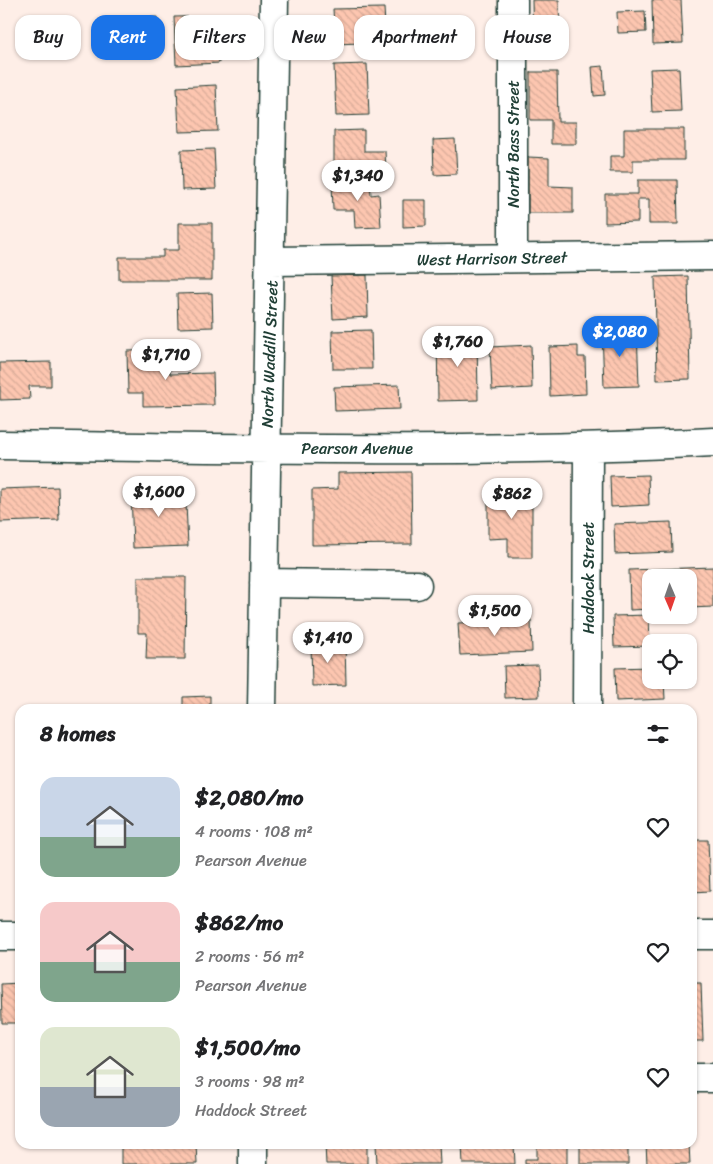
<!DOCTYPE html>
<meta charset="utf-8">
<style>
body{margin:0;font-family:Sriracha,sans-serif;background:#f6f6f6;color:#202124;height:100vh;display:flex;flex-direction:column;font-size:19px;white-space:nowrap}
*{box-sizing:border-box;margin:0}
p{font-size:16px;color:#757577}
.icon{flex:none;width:28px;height:28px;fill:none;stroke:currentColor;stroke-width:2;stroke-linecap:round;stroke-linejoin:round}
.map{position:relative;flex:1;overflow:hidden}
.panel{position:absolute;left:15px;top:704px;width:682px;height:445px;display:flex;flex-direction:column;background:#fff;border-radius:15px;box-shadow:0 1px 4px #0004}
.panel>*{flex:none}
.hud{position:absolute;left:15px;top:15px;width:684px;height:45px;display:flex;gap:10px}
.needle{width:32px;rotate:178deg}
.fabs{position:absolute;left:642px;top:569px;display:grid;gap:10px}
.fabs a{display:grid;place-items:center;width:55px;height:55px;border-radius:10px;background:#fff;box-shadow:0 1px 4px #0004;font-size:25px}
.price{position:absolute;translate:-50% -42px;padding:0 11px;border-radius:18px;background:#fff;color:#222;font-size:16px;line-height:32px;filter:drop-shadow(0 1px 2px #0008)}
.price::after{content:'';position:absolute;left:50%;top:30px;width:15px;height:11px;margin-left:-8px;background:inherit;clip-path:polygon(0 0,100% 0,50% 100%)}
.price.on{background:#1a73e8;color:#fff}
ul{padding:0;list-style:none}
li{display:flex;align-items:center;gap:15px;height:125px;padding:0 25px}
li span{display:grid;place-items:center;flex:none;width:140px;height:100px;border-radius:15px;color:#555}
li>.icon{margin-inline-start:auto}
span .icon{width:60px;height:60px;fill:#fffc;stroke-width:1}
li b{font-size:21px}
h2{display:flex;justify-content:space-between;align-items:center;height:60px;padding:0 25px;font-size:21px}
.pill{padding:0 18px;border-radius:15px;background:#fff;box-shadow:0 1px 4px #0004;font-size:18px;line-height:45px}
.pill.on{background:#1a73e8;color:#fff}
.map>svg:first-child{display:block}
.building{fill:url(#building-back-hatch);stroke:#1f3d34}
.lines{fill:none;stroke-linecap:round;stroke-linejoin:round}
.minor-casing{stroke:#1f3d34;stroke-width:31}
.minor{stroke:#fff;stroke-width:28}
.labels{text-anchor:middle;stroke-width:4;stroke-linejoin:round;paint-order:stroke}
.street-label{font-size:16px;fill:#1f3d34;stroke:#fff}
</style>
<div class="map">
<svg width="713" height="1164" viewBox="0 0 713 1164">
<defs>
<pattern id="building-back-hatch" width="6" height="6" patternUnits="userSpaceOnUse" patternTransform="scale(1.25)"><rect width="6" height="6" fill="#fdc6b0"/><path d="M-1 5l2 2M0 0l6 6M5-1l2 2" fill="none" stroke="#d8ab98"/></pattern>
</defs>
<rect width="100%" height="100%" fill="#feeee7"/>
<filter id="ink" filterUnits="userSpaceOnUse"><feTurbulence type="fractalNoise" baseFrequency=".02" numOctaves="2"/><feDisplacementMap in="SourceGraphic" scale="10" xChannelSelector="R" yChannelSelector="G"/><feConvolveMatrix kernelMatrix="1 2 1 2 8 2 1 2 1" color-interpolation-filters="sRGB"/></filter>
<g filter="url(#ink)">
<path class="building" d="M 532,0 L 559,0 L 560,42 L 533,43 Z
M 652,0 L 681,0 L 683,43 L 653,44 Z
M 384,8 L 386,42 L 335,44 L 333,9 Z
M 645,11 L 646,32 L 618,33 L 617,12 Z
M 217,16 L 219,63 L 176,65 L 174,17 Z
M 157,17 L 157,37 L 117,38 L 116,19 Z
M 367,64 L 369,115 L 336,116 L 334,65 Z
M 603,66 L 605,95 L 594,96 L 592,67 Z
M 679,68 L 681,111 L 652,112 L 650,69 Z
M 530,72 L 557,72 L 558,122 L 576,122 L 576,144 L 551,144 L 551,120 L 530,120 Z
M 216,85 L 218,131 L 179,132 L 177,87 Z
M 624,129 L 684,129 L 684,160 L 633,160 L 633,172 L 610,172 L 610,156 L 624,156 Z
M 364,130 L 364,151 L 385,151 L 386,170 L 334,171 L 334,131 Z
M 455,139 L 457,174 L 434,175 L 433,140 Z
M 214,149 L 216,189 L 182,190 L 181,150 Z
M 528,157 L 549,158 L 549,186 L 573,187 L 573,213 L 528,213 Z
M 370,180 L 371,195 L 379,194 L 381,227 L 355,228 L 354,210 L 333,210 L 332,181 Z
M 638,180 L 677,180 L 678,224 L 649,224 L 649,199 L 638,199 L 638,222 L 605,223 L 605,194 L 638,194 Z
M 403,200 L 426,200 L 426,226 L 403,227 Z
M 179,223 L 212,223 L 212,280 L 119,280 L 119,257 L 163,257 L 163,250 L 179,250 Z
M 367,275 L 368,317 L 333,319 L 331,276 Z
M 688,276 L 690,379 L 657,380 L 655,277 Z
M 212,293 L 213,327 L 178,328 L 177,294 Z
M 637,329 L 639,386 L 604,387 L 602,330 Z
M 371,330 L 372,369 L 333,369 L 332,331 Z
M 477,334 L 478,400 L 438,401 L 437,335 Z
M 531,345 L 532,388 L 492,390 L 490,347 Z
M 578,346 L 578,357 L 585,357 L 586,394 L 550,396 L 549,347 Z
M 169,350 L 170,374 L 213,373 L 214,405 L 143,406 L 143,393 L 128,393 L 127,351 Z
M 51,362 L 51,386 L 29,386 L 30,399 L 0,400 L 0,363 Z
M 399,385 L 400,409 L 335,411 L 334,387 Z
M 411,472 L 412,544 L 312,545 L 312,490 L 338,489 L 338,473 Z
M 648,475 L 649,505 L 611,507 L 610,476 Z
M 58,487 L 59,520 L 0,522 L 0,489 Z
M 179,487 L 180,504 L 186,504 L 188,546 L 133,548 L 131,489 Z
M 488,490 L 532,490 L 532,558 L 508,558 L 508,538 L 488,539 Z
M 671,522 L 672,552 L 615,554 L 614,524 Z
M 713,567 L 713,607 L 689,608 L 689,578 L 651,578 L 651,609 L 630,610 L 629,570 Z
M 138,577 L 186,577 L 185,659 L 146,659 L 147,633 L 138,633 Z
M 649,615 L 650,646 L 614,647 L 613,616 Z
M 531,620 L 532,652 L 460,655 L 458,623 Z
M 345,642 L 346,685 L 312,686 L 311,643 Z
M 538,665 L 539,697 L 505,698 L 504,666 Z
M 651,667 L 651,680 L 664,680 L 665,699 L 616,701 L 615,668 Z
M 210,696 L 210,709 L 183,709 L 183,697 Z
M 692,840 L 708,840 L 710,891 L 692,892 Z
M 20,983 L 20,1023 L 2,1023 L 1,984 Z
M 692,983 L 701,983 L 703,1041 L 692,1041 Z
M 121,1144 L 196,1144 L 197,1164 L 121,1164 Z
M 325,1144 L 367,1144 L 367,1164 L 326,1164 Z
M 376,1144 L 439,1144 L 440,1164 L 377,1164 Z
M 462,1144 L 514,1144 L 515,1164 L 463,1164 Z
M 537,1144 L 567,1144 L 567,1164 L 525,1164 L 525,1159 L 537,1159 Z
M 580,1144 L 628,1144 L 628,1164 L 580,1164 Z
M 646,1144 L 689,1144 L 690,1164 L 647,1164 Z"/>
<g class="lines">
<defs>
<path id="minor" d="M 513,0 L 513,258
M 271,261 L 713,256
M 0,445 C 238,448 476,454 713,442
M 264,583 L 417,585
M 262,709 L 274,0
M 587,709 L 588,448
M 692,935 L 713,935
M 0,936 L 20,936
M 692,1078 L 713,1078
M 253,1164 L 253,1144"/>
</defs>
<use href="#minor" class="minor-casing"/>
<use href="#minor" class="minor"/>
</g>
</g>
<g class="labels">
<g class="street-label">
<text transform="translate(513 144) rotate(-90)" y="6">North Bass Street</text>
<text transform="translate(492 258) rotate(-1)" y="6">West Harrison Street</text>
<text transform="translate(269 354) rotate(-88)" y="6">North Waddill Street</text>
<text x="357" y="454">Pearson Avenue</text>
<text transform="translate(588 578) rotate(-90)" y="6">Haddock Street</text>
</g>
</g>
</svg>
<div class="fabs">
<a><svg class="needle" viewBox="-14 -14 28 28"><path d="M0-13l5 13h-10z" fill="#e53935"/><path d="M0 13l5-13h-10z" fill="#757577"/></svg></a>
<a><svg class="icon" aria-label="locate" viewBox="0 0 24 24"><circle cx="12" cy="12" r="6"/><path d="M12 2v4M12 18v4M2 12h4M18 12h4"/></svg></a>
</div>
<b class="price" style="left:358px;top:202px">$1,340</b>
<b class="price on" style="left:620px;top:358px">$2,080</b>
<b class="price" style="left:458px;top:368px">$1,760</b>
<b class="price" style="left:166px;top:381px">$1,710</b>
<b class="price" style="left:159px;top:518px">$1,600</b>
<b class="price" style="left:512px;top:520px">$862</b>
<b class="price" style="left:495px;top:637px">$1,500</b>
<b class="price" style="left:328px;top:664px">$1,410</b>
<div class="hud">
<a class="pill">Buy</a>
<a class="pill on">Rent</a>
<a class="pill">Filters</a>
<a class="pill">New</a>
<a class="pill">Apartment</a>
<a class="pill">House</a>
</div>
<section class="panel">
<h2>8 homes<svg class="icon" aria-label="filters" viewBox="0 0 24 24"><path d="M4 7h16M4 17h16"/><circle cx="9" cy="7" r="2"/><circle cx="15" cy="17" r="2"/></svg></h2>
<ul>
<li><span style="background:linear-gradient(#c9d6e8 60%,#7fa58c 0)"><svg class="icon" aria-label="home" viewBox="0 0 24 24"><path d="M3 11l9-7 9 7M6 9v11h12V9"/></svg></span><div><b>$2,080/mo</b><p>4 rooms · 108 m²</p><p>Pearson Avenue</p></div><svg class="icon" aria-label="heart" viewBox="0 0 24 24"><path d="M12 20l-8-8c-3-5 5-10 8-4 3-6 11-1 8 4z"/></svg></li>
<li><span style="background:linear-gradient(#f6c9c9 60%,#7fa58c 0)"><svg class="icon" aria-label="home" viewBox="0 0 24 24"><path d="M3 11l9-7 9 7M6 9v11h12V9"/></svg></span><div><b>$862/mo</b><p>2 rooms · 56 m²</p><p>Pearson Avenue</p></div><svg class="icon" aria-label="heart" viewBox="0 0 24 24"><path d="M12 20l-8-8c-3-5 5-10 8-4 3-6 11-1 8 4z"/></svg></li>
<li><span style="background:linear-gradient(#dfe7d0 60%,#9aa5b1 0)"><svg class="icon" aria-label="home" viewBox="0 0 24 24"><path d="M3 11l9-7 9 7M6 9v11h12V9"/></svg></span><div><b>$1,500/mo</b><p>3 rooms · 98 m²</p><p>Haddock Street</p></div><svg class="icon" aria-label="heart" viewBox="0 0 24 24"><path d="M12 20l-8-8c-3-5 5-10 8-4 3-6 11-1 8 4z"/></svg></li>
</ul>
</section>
</div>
